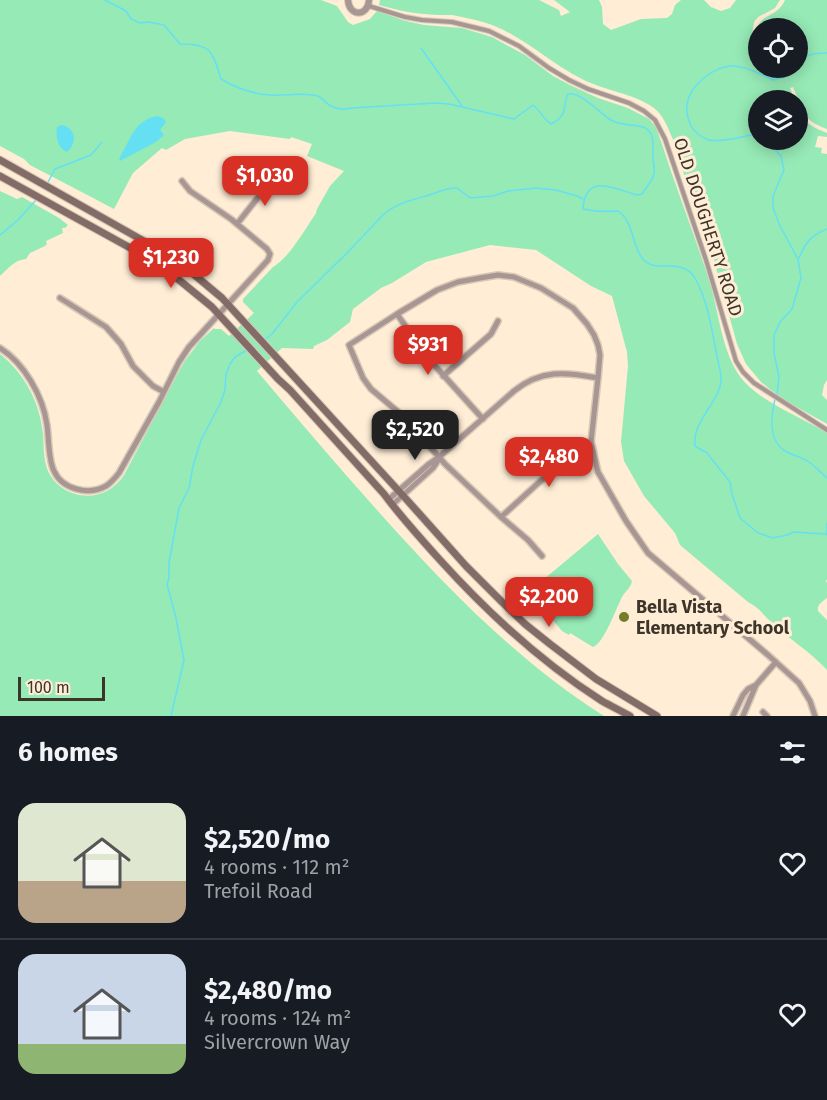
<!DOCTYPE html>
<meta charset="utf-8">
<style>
body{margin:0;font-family:"Fira Sans",sans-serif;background:#242831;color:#f1f3f6;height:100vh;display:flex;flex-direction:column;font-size:22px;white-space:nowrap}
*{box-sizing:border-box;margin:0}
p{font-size:20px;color:#9ea1a6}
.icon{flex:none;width:33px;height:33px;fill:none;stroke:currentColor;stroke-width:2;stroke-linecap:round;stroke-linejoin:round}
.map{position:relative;height:716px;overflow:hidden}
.sheet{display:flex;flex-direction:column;background:#171b24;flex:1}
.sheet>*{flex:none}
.fabs{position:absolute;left:748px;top:18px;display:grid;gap:12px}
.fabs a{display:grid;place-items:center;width:60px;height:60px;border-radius:50%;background:#171b24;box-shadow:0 3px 15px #0003;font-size:30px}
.scale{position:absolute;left:18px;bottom:15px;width:87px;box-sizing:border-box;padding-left:6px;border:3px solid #3e352a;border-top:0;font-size:16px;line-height:21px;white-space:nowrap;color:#3e352a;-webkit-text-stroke:4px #ffedd6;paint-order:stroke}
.price{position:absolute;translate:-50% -51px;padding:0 14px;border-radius:12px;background:#d93025;color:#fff;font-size:20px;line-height:39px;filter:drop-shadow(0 2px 3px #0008)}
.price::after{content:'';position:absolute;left:50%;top:36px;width:18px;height:14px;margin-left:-9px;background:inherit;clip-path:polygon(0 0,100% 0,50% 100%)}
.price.active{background:#222;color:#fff}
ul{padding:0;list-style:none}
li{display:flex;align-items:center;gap:18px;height:150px;padding:0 18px}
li+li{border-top:2px solid #363941}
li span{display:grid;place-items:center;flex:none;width:168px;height:120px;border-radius:18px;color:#555}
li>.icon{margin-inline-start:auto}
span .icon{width:72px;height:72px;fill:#fffc;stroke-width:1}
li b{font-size:26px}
h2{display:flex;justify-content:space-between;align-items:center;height:72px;padding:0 18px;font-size:26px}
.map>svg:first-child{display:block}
.green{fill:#96eab6}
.water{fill:#65e0f2}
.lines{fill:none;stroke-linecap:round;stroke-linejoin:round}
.stream{stroke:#65e0f2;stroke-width:1.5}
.pedestrian-casing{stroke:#d8c8b4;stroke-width:6}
.minor-casing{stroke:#d8c8b4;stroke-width:8}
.tertiary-casing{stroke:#d8c8b4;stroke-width:8}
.secondary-casing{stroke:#d8c8b4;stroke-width:9}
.pedestrian{stroke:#a79693;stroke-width:4}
.minor{stroke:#a79693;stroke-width:5}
.tertiary{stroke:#a79693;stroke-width:6}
.secondary{stroke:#836b67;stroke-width:7}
.poi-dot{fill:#747d28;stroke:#ffedd6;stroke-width:2}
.labels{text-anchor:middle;stroke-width:6;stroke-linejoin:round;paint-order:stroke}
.street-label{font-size:18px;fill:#3e352a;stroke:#ffedd6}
.poi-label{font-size:18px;font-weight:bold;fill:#3e352a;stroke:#ffedd6;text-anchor:start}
</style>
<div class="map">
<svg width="827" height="716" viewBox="0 0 827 716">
<rect width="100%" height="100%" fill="#ffedd6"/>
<path class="green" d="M 0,0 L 321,0 L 337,6 L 348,22 L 353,25 L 370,19 L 377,11 L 406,21 L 424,25 L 462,28 L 492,37 L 501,42 L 525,55 L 553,76 L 570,85 L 598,98 L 628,108 L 649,119 L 656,127 L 662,144 C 677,191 695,236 710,283 C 719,313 722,354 742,379 C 759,401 803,418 827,433 L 827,579 L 826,581 L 827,583 L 827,598 C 822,602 817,604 818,611 L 827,620 L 827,670 C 810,651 787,638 769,620 C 761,612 759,608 748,602 L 680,545 L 675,533 L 644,496 L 624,461 L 621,442 L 628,366 L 627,352 L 612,296 L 591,286 L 536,250 L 490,245 L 426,262 L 392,283 L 381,288 L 353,309 L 350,322 L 327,340 L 314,346 L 313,349 L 282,348 L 257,371 C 299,421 341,470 385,519 C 451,592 520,663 604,716 L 0,716 L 0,354 C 24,373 40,402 43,434 C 44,446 43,459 48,471 C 58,493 86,502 107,491 C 114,487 120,481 124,475 L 184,362 L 200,341 L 214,328 L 215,329 L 221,329 L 229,336 L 254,313 L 243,302 L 243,299 L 273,267 C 289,258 306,228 316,213 L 317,209 L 330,186 L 344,171 L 307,156 L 312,144 L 291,137 L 290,139 L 230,131 L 185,139 L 166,150 L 162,148 L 133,173 L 114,209 L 30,165 L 24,159 L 0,146 Z
M 380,0 L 539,0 L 559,10 L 561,16 L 570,12 L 554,0 L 599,0 L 602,7 L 603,24 L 611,30 L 641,19 L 667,18 L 672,14 L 675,5 L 681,0 L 704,0 L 711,7 L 721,11 L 730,8 L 736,0 L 780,0 L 775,8 L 758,17 L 754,22 L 752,34 L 755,39 L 759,43 L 759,68 L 798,68 L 798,28 L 759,28 L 759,37 L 756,30 C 761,13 777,18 785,0 L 827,0 L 827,129 C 800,119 803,110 793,87 L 790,88 L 795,100 L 759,100 L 759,140 L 798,140 L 798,111 C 805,123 814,128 827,133 L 827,137 L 818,136 L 815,147 L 822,148 L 821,153 L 827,154 L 827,380 L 824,385 L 822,395 L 827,400 L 827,424 L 788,402 L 771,390 L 761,382 L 746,364 L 737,344 L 713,257 L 674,146 L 675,144 C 669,131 665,117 654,108 C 633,93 605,91 582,79 C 547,62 521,33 483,22 C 473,19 462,17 452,15 C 443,15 433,15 424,14 C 409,13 394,9 379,5 Z
M 0,191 L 17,199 L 22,197 L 59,218 L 68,225 L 65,228 L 62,228 L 63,233 L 46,241 L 47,244 L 45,246 L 30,253 L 26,259 C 14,260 8,269 0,276 Z
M 598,534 L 618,564 L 632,581 C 631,588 625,591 622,597 C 616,609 604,643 593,647 L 570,633 L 569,635 L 562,631 L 530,593 L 531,590 Z"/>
<path class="water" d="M 157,116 L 163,118 L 166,122 L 160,130 L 164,135 L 156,142 L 120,161 L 119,160 L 121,155 C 132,137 134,121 157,116 Z
M 61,125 C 76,127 78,143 67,152 C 58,149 55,136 57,127 Z"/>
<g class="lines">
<path class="stream" d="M 105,0 L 126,11 L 131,19 L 140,23 L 149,22 L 164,25 L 180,44 C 212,44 212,51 221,79 C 236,88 253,94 270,95 C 286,96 303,92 318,96 C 323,98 325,102 329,105 C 337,110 344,110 352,108 L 435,103 L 449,104 L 514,119 L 533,105 C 541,111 543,119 551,124 C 570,114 561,108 568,94 C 582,92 599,113 611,120 C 621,126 632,124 643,127 C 657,132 652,149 653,160 C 654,165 655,169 654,174 C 652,182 646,187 642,194 L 637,195 C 616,189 585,172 583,209 C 596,212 606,212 618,211 C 622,214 625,217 627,221 C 634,233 634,249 643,259 C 654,272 670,262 683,268 C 689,270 693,274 696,280 C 708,302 712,331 717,356 C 718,363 721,371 721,378 C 722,401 692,419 695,446 L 707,453 L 730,482 L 732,494 L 740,518 L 758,533 L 773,538 L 787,535 L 794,532 L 826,534
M 421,48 L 462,106
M 798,64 C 807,54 813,53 827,53
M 759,134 C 743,135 726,143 709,140 C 702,138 694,132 691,126 C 688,118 686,113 687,104 C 690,85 715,65 734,66 C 747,67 761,74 773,80 L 787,76 L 795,68
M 766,140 L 781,156 L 784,170 L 773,196 L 773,208 L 780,226 L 798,259 L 801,278 L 792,309 L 780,322 L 774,335 L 774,353 L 779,377 L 777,395
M 47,184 L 55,169 L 91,155 L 102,142
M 0,235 L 18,220 L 36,200
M 799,258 C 806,242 810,236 827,229
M 264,340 L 272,334 L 297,302 L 348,252 L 383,215 C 395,204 411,200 426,196 C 436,193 444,189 454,188 L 457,188 L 470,198 L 493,196 L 508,191 L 536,188 L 556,190 L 577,196 L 583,199
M 775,399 C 771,416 768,443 787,452 C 794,456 802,457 809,462 C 815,466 821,473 827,478
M 827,523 L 827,535
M 171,716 L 184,660 L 176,618 L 167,584 L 169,578 L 169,563 L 179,508 L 189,488 L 193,466 L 201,440 L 221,402 L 225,390 L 226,374 L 230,364 L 235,357 L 247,350"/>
<defs>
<path id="pedestrian" d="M 369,6 L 405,17 L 422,20 L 452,22 L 489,31 L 519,46 L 549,68 L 569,80 L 588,89 L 629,103 L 644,111 L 655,120 L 665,139 L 706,260 L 736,361 L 743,372 L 754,383 L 827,430"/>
<path id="minor" d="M 237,224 L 263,191 L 271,175
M 60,298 L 106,327 L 121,344 L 133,366 L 153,386 L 164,392
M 397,314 L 427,357 L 483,419
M 0,348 C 24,363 43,396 47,425 C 49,438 48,459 54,471 C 62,489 88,496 106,486 C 111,483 115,478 119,473 L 159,402 L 179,362 L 189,347 L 268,260 L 270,254 L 267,249 L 231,219 L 190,191 L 182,181
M 443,376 L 491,334 L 498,321
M 388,500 L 429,464 L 439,457 L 514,391 C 541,369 566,372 598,378
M 392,505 L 433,468 L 439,459
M 501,517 L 557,466 L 569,458 L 593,452
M 542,556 L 528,540 L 501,517 L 445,464 L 403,416 L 371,389 L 363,378 L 349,345 L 397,314 L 437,290 L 458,282 L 480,278 L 498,275 L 514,277 L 541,288 L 573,308 L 587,324 L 594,335 L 598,345 L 600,355 L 598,378 L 591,442 L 598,472 L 626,521 L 648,553 L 768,655 L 799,683 L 810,701 L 815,716
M 763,712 L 767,716
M 733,716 L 743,695 L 748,689 L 756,685 L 776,662
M 743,716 L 756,685"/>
<path id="tertiary" d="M 348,0 C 349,17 368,17 369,0"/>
<path id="secondary" d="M 0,160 L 158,249 L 191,272 L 222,298 L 407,500 L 466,566 L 502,602 L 525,624 L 550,644 L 596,679 L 657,716
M 0,176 L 154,261 L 173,275 L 212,307 L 278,379 L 290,390 L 384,494 C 401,517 421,539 440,560 C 488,613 541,662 602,701 C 611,706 621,711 630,716"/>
</defs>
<use href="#pedestrian" class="pedestrian-casing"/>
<use href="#minor" class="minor-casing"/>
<use href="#tertiary" class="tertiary-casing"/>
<use href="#secondary" class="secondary-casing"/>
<use href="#pedestrian" class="pedestrian"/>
<use href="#minor" class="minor"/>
<use href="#tertiary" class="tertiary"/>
<use href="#secondary" class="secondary"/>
</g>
<circle class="poi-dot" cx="624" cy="617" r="6"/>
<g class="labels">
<g class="street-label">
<text transform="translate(708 227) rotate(72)" y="6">OLD DOUGHERTY ROAD</text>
</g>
<g class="poi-label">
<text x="636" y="613">Bella Vista<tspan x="636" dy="21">Elementary School</tspan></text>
</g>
</g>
</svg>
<div class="fabs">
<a><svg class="icon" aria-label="locate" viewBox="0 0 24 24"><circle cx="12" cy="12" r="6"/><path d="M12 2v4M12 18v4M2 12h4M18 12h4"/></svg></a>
<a><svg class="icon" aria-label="layers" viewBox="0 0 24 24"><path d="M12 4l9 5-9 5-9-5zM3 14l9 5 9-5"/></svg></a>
</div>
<div class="scale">100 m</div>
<b class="price" style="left:265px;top:207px">$1,030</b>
<b class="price" style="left:171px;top:289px">$1,230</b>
<b class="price" style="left:428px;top:376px">$931</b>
<b class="price active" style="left:415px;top:461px">$2,520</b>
<b class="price" style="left:549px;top:488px">$2,480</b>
<b class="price" style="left:549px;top:628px">$2,200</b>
</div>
<section class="sheet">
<h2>6 homes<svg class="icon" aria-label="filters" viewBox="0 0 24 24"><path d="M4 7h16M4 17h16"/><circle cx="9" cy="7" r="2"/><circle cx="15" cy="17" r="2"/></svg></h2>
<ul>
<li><span style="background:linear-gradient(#dfe7d0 65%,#b9a48a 0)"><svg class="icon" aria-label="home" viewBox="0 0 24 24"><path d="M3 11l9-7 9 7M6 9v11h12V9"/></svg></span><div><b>$2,520/mo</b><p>4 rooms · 112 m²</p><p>Trefoil Road</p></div><svg class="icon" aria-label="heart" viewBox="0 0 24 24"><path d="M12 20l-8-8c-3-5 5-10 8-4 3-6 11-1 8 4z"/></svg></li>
<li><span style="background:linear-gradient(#c9d6e8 75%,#8fb573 0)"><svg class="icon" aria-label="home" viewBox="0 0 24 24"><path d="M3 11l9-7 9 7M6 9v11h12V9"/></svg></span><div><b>$2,480/mo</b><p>4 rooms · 124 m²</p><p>Silvercrown Way</p></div><svg class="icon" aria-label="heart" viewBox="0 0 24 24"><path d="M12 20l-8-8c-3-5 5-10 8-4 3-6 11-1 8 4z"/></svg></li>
</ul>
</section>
